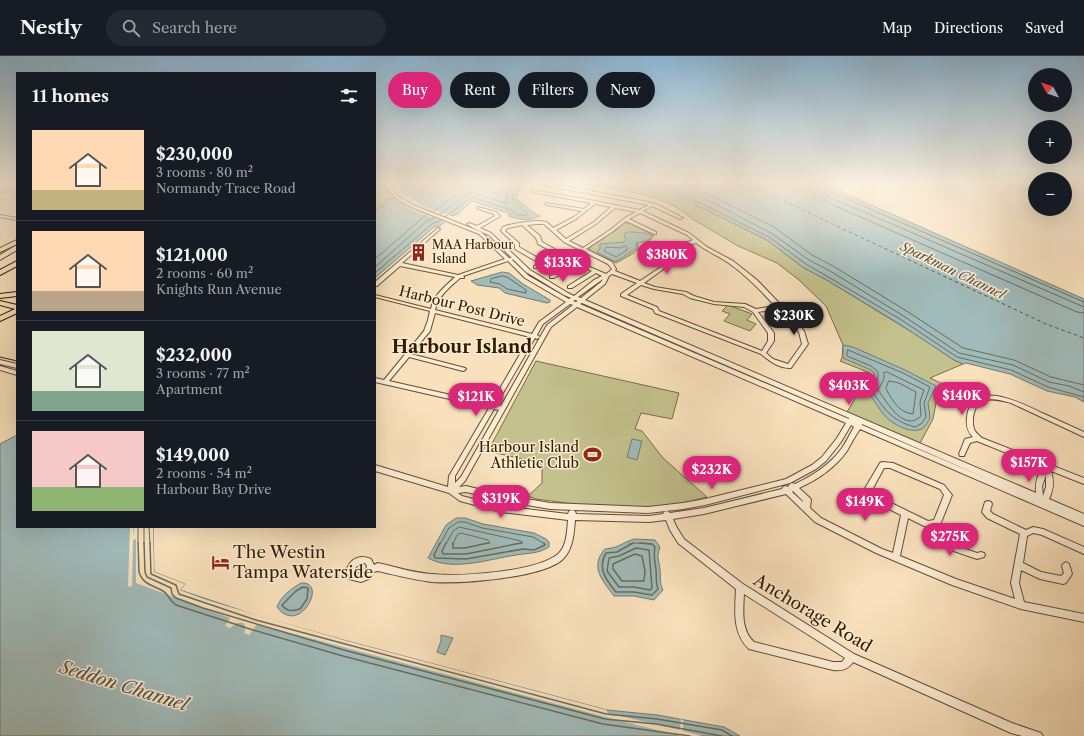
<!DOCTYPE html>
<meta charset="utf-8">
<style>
body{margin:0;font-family:"Libre Caslon Text",serif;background:#242831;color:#f1f3f6;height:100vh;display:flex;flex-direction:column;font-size:15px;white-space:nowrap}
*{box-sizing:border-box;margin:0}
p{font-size:13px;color:#9ea1a6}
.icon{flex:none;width:22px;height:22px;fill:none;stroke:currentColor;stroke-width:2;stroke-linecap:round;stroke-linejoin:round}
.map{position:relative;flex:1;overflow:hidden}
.side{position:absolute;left:16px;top:16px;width:360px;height:456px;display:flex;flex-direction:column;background:#171b24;border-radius:0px;box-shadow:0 4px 16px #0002}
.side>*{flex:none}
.banner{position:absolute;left:388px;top:16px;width:380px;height:36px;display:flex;gap:8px}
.needle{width:26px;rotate:310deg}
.buttons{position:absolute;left:1028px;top:12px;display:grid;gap:8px}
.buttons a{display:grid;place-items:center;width:44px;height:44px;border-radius:50%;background:#171b24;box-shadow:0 4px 16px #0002;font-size:20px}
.price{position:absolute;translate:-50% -34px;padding:0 9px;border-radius:14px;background:#db2777;color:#fff;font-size:13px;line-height:26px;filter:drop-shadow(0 1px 2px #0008)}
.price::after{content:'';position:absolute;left:50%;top:24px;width:12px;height:9px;margin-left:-6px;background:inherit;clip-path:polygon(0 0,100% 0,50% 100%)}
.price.current{background:#222;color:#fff}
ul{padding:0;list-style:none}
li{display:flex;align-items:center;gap:12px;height:100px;padding:0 16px}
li+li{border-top:1px solid #363941}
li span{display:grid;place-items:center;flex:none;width:112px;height:80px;border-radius:0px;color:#555}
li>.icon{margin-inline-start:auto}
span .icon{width:48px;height:48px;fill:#fffc;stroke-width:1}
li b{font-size:17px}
h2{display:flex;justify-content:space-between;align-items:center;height:48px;padding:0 16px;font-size:17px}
.tag{padding:0 14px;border-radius:18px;background:#171b24;box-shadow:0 4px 16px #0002;font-size:14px;line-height:36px}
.tag.current{background:#db2777;color:#fff}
header{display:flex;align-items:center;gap:24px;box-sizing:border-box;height:56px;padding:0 20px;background:#171b24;border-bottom:1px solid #363941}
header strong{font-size:19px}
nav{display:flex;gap:22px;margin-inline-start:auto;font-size:14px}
.search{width:280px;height:36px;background:#242831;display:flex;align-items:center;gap:10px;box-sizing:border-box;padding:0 14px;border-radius:22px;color:#9ea1a6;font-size:15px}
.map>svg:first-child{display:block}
.green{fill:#c3c18d;stroke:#7a6e46}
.water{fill:#a1bbba;stroke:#747b70}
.pier{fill:#f9e1bd}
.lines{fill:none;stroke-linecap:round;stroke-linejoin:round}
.shore-far1{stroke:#696c5d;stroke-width:1}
.shore{stroke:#696c5d;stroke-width:1.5}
.ferry{stroke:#585441;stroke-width:1;stroke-dasharray:3.5 3;stroke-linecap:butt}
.minor-casing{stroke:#634d2f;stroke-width:2}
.major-casing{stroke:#311c00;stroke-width:2}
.highway-casing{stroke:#311c00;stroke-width:2}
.minor{fill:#fbecd4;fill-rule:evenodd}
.major{fill:#f9e1bd;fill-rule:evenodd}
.highway{fill:#f9e1bd;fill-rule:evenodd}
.tram{stroke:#311c00;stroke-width:1}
.rail-casing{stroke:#311c00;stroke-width:2.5}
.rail{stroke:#fbecd4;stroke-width:1.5;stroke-dasharray:4;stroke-linecap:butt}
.labels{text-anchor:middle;stroke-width:3;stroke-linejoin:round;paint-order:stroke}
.far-poi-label{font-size:12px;fill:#311c00;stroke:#fbecd4;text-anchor:start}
.far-water-label{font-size:13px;font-style:italic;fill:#585441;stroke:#fbecd4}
.street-label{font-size:14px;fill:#311c00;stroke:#fbecd4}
.poi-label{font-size:14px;fill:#311c00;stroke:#fbecd4;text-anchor:end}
.near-poi-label{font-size:17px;fill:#311c00;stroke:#fbecd4;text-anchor:start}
.near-street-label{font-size:17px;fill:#311c00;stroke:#fbecd4}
.district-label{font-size:18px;font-weight:bold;fill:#311c00;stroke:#fbecd4}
.near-water-label{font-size:18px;font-style:italic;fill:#585441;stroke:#fbecd4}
</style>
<header>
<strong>Nestly</strong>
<div class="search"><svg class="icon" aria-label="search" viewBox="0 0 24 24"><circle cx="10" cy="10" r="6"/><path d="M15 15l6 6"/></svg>Search here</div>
<nav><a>Map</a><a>Directions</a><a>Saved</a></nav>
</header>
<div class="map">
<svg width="1084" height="680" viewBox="0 0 1084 680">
<rect width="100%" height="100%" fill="#f9e1bd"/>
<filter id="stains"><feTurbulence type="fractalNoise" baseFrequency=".005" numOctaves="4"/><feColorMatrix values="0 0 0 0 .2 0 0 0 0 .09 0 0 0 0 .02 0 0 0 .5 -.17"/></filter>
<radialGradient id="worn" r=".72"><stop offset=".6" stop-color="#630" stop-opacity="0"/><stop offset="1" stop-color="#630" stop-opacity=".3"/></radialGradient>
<path class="green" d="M 375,126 L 381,126 L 391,140 L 386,148 L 375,154 Z
M 568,126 L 647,126 L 664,131 L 674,138 L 767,184 L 804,212 L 825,223 L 920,281 L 954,304 L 963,308 L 930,322 L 943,328 L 937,342 L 933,363 L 920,387 L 847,356 L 870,317 L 840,305 L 842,302 L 843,289 L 826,250 L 799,224 L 777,207 L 738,190 L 691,162 C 661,134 606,133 568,126 Z
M 624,167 L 632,167 L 654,180 L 650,184 L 638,187 L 638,193 L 634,197 L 616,207 L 589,194 L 590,191 L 616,174 Z
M 728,249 L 752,258 L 747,264 L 756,268 L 750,275 L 724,265 L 730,258 L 722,255 Z
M 536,305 L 679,337 L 672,363 L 641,357 L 635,373 L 642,375 L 663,402 L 707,441 L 678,448 L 648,452 L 589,450 L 536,443 L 528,440 L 542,427 L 542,409 L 539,407 L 488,395 Z"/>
<path class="water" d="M 407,126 L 526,126 L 521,129 L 516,142 L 532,156 L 540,160 C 528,165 521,164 508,160 L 511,158 L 472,145 L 458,158 L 451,160 L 440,170 L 434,171 L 375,222 L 375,154 C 388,149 396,135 407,126 Z
M 647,126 L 819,126 L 1084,243 L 1084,346 L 1075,341 L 1047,335 L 1010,318 L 966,307 L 963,308 L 954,304 L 898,267 L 825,223 L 804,212 L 767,184 L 674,138 L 664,131 Z
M 629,176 C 636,176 647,177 652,180 L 648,185 L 636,187 L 637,192 L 617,205 L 614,205 L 597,196 L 600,193 L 600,188 L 624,186 L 626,184 L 624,179 L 625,177 Z
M 502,216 L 509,217 L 523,228 L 550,244 L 550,246 L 547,247 L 505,237 L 499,232 L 477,229 L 471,225 Z
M 843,289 L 853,291 L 905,314 L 936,330 L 928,347 L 930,362 C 928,365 926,370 923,372 C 913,379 894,369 886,361 C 879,354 875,344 867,336 L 875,318 L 871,314 L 843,302 Z
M 17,379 L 17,471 L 153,471 L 154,516 L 185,528 L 180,534 L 258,560 L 347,585 L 607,654 L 657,659 L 724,671 L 740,680 L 0,680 L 0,388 Z
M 632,383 L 642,385 L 637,404 L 627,401 Z
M 456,462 L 465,462 L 483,468 L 534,477 L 546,483 L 549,486 L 549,491 C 538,498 528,497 516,499 C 489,503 453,516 428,502 L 446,469 Z
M 635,483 L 655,484 L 660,491 C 656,504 659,502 660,514 C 661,523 659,525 663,534 L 654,544 L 634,540 L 614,540 C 603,525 589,511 605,493 C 620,492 622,486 635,483 Z
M 301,527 C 329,525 299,581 277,551 C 281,540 291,533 301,527 Z
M 441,579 L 453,582 L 445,599 L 437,596 L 441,585 Z"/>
<path class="pier" d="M 397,131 L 405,138 L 423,150 L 454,161 L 446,167 L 412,154 L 390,139 Z
M 130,471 L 133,471 L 133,481 L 134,471 L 153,471 L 154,516 L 185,528 L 180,534 L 206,544 L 347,585 L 607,654 L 607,657 L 616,660 L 616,659 L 680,674 L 681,663 L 683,664 L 683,675 L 702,680 L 681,680 L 613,663 L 257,568 L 249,579 L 244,577 L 246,572 L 243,567 L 237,567 L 230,572 L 225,570 L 230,562 L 136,527 L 136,483 L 133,484 L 132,530 L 128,531 Z"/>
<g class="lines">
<path class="shore-far1" d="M 663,126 L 676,135 L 769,181 L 806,208 L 900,263 L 957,301 L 1011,314 L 1048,331 L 1084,341
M 673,126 L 771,177 L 809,204 L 830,215 L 902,259 L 959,297 L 1013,309 L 1049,326 L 1069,330 L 1084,336
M 684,126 L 774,171 L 812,199 L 833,210 L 905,254 L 963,292 L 1014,304 L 1051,321 L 1084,329
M 808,126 L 810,135 L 817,142 L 1077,256 L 1084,257
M 814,126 L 815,132 L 820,137 L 1084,251
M 819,126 L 822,132 L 1084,246
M 433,156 L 467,130 L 475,130 L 500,139 L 506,126
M 440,158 L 470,136 L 506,147 L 507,138 L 512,126
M 445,161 L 472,141 L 511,154 L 515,158 L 526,160 L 527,157 L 512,143 L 518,126
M 626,190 L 627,194 L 616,201 L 604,195 L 606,191 L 620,192 Z
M 375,203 L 427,158
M 375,211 L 428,164 L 435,162
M 375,217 L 432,168 L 441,164
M 502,220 L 507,221 L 526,234 L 526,237 L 507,233 L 500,228 L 490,226 L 491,223 Z
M 848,294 L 903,317 L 930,331 L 924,347 L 926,361 L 921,368 L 915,371 C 892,365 885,354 872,335 L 878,322 L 878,316 L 871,310 L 847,300 Z
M 887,316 L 924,334 L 920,346 L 921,360 C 904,377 887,346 878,334 L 884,323 L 884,317 Z
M 889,325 L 899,327 L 916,336 L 913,358 C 898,356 893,345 886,333 Z
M 138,471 L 138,488
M 144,471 L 144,488
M 149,471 L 150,488
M 440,488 L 449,472 L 458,466 L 465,466 L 482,472 L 533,481 L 545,488
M 446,488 L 453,475 L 459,471 L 521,485 L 523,487 L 516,488
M 453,488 L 457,479 L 461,477 L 488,484 L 490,487 L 483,488
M 629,488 L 635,487 L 652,488"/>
<path class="shore" d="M 138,487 L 139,516 C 143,529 153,529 163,535 C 167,537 170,545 176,549 L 253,574 L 343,600 L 603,668 L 690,680
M 144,487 L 145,516 L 147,521 L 171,532 L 172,538 L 176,542 L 203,552 L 344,594 L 605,663 L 656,668 L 722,680
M 150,487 L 151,518 L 176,529 L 179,538 L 256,564 L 606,658 L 657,663 L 722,674 L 732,680
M 440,487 L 434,499 L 435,502 L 466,503 L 523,493 L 534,494 L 545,489 L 544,487
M 446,487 L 442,495 L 443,498 L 466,498 L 521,487
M 453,487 L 453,492 L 465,492 L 488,487
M 633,487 L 617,496 L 606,497 C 597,512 606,524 616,536 L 634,536 L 652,539 L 658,533 C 655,526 657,521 656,514 C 655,504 653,501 655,491 L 652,488 L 640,487
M 636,492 L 649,494 L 652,532 L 650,534 L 634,531 L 619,531 L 607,515 L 609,502 L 619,500 Z
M 635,498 L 642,500 L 645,515 L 644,525 L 622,525 L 613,513 L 613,508 Z
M 303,531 L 308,532 L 307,543 L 300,553 C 293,555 287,556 282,549 L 296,535 Z"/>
<path class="ferry" d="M 743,126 L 1046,268 L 1084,282"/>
<defs>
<path id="minor" d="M 0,126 L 17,129 L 17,131 L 0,138 L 0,136 L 13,130 L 0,128 Z
M 382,126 L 386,126 L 399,141 L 413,149 L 481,176 L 509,202 L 512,202 L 489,179 L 475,173 L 467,168 L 469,167 L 477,170 L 495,160 L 494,158 L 478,153 L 478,151 L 496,156 L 500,160 L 499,161 L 480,172 L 491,177 L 530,214 L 568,237 L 574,240 L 594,224 L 602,220 L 596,217 L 572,232 L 568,232 L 568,230 L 592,215 L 576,209 L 554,222 L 550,222 L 550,220 L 573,207 L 558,199 L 538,212 L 534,212 L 534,210 L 539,207 L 515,193 L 515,188 L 501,175 L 503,171 C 510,168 538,163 546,166 C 548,167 551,170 553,172 L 574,161 L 582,155 L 547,149 L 545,148 L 546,147 L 584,153 L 591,147 L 533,136 L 532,136 L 532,134 L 595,145 L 639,154 L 649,149 L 538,128 L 537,126 L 541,126 L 644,145 L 658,149 L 683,162 L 680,163 L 652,150 L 643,155 L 689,177 L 707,191 L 733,205 L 757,224 L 782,250 L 804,275 L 808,288 L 791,312 C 780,313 769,305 761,298 L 655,257 L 653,253 L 621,240 L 621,238 L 637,227 L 612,218 L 609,220 L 605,228 L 585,244 L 1036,437 C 1035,427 1037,419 1043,412 L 977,385 L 970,387 L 964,400 L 960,400 L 959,398 L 965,383 L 973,381 C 967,375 966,369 967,361 C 972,321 1021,347 1042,357 C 1056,363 1070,370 1084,376 L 1084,381 L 1011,347 C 1003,345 994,342 986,344 C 974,346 971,363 974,373 C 975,376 980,380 982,382 L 1084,422 L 1084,428 L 1051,415 C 1054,425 1054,433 1049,443 L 1084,458 L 1084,470 L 860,373 C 855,380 851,388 847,395 C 835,412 817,424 799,432 L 810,442 L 811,444 L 810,452 L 821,462 L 882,493 L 893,497 L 901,459 L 875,446 L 869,458 L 866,459 L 841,447 L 840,445 L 841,443 L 844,442 L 847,443 L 865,452 L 870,442 L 864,434 L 880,407 L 882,406 L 893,407 L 944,429 L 952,439 L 940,469 L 946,473 L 951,488 L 977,497 L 981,496 L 984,497 L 985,499 L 984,501 L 977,503 L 945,492 L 940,477 L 931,471 L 924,470 L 908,462 L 900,500 L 956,523 L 1015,543 L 1011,527 L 1020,478 L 987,462 L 982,456 L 985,446 L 988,445 L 991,446 L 992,448 L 990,455 L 993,458 L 1026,474 L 1033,471 L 1043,473 L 1084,491 L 1084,498 L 1042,479 L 1033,477 L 1027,480 L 1023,507 L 1041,516 L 1061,520 L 1064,517 L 1062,510 L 1063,508 L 1066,506 L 1069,508 L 1072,518 L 1066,527 L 1063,528 L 1040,523 L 1021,514 L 1019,527 L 1024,546 L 1084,558 L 1084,566 L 1021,553 L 952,529 L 876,497 L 815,466 L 786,438 L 704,458 L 673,463 L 676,470 L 684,483 L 743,528 L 854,598 L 1012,667 L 1041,677 L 1043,680 L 1022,680 L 1011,677 L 853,606 C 848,614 841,615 833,614 L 749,593 C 732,577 735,554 736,533 L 678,487 L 670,474 L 666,464 L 649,466 L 575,464 C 574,477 573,492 564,502 C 546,522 460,528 432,526 C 414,524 396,519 378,515 L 373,516 L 371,522 L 361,526 L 349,523 L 346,515 C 350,503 359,498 371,503 L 374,509 L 378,507 C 396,511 414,517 432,518 C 459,521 537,516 558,498 C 567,490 567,475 568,464 L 501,456 L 460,445 L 449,437 L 375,415 L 375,409 L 448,431 L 449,420 L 489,352 L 375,326 L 375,322 L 384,324 L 424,275 L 428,264 L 430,255 L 375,241 L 375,239 L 431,253 C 433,239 446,230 455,221 L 400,210 L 377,230 L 375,230 L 375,226 L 438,172 L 440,173 L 439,174 L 402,207 L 458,219 L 505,203 L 479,178 L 411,151 L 397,143 ZM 595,148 L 611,151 L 594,166 L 566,183 L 556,174 L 576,163 ZM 615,152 L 636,156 L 625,162 L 610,174 L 583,192 L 569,185 L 596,168 ZM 640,157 L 687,179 L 693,184 L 667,193 L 661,197 L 660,207 L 661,211 L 640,225 L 615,215 L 616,213 L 612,206 L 586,193 L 612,176 L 626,165 L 654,178 L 656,178 L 656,176 L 629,163 ZM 537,168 L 544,168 L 564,186 L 608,208 L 612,213 L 610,215 L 606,218 L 578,206 L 542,186 L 540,180 L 527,169 ZM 522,169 L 536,182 L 538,188 L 555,197 L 543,205 L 519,191 L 519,187 L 505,175 L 506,173 L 508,172 ZM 696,187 C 706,195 719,200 730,208 C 747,220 761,235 775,250 L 756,253 L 745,248 L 714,246 L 694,240 L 686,236 L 655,231 L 644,227 L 665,212 L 665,199 L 671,195 ZM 513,203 L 526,216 L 564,239 L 571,242 L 569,243 L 529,220 L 512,204 ZM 508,205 L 525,222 L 566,246 L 539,266 L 532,278 L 435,254 C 438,240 450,231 460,222 L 464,222 L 464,221 L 463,220 ZM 603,223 L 601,226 L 581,242 L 578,241 ZM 641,229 L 654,233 L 683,238 L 690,242 L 714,248 L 744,251 L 753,256 L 768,277 L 768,285 L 762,295 L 659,255 L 657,251 L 627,239 ZM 575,244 L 578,245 L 576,246 L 573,245 ZM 582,247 L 849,362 L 849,363 L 580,248 ZM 570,248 L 573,249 L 547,269 L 501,350 L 496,349 L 535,282 L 537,283 L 540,281 L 537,279 L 543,268 ZM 577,251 L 846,367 L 837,382 L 822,401 L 812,409 L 786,423 L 705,443 L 683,447 L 648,451 L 550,447 L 503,439 L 466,430 L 459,431 L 465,425 L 551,271 ZM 778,253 L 799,276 L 802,288 L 788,308 L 773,303 L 766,297 L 774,285 L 774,277 L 758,256 ZM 435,257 L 530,281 L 491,348 L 389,325 L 409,301 L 463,315 L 465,314 L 466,313 L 465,312 L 411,298 L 430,275 ZM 494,353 L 499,354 L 461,421 L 455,427 L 455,420 ZM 862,368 L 988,423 L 862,369 ZM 851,369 L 854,371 C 850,378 846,386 842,392 C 830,409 812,420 795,428 L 792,427 L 790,428 L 788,431 L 785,430 L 783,431 L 782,433 L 704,452 L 670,457 L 667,455 L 664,456 L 663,458 L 649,460 L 576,458 L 575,455 L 572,454 L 569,455 L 568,458 L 501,450 L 462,440 L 458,437 L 466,436 L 503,445 L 550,453 L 648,457 L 683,453 L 705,449 L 790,427 L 816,413 L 826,405 L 841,386 ZM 884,412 L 890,412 L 940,433 L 944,439 L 934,464 L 928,465 L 877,440 L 872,434 ZM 1046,419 L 1046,431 L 1043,440 L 1042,430 ZM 793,435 L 803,445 L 803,446 L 792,436 ZM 360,508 L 365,507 L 367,510 L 365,517 L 361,518 L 355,517 L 354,515 L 356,511 ZM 744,538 L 845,602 L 842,606 L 833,606 L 754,586 C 741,574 743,555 744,538 Z
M 0,159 L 17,162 L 17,164 L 0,161 Z
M 0,304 L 17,308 L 17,312 L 0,308 Z
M 0,310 L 17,315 L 17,319 L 0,314 Z"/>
<path id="major" d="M 17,184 L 17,188 L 0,196 L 0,192 Z
M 0,245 L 17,249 L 17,257 L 0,265 L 0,260 L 15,253 L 0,249 Z"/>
<path id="highway" d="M 17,189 L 17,194 L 0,204 L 0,199 Z
M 17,205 L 17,210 L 0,219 L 0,214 Z
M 17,236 L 17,240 L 0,242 L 0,238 Z"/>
</defs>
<use href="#minor" class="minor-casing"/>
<use href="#major" class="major-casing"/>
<use href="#highway" class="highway-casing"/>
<use href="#minor" class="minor"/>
<use href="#major" class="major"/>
<use href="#highway" class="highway"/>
<path class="tram" d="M 0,301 L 17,305"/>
<defs>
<path id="rail" d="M 1022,136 L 1035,128"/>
</defs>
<use href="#rail" class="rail-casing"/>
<use href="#rail" class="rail"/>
</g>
<linearGradient id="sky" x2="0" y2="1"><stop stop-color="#8bb7d6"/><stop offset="0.57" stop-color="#fcf2e1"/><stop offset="1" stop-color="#fcf2e1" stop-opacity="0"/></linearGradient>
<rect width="1084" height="222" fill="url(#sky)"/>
<defs>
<symbol id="building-bare" viewBox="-9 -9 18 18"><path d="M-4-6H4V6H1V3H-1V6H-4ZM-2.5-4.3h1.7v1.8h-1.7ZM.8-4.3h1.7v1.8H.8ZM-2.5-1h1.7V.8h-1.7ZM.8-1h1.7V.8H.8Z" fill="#8f2418" stroke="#fbecd4" stroke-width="2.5" paint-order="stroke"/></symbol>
<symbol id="stadium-bare" viewBox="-9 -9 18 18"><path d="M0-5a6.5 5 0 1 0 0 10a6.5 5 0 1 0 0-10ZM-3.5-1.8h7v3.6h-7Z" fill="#8f2418" stroke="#fbecd4" stroke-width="2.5" paint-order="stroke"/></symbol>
<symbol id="hotel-bare" viewBox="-9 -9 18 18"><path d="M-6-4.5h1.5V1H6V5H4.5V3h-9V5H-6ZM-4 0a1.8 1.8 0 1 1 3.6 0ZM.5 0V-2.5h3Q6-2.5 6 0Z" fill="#8f2418" stroke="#fbecd4" stroke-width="2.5" paint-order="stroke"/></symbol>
</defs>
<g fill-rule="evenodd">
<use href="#building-bare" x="406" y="184" width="25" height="25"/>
<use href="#stadium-bare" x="580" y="386" width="25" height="25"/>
<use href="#hotel-bare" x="208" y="494" width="25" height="25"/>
</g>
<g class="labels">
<g class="far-poi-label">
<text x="432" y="193">MAA Harbour<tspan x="432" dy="14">Island</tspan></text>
</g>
<g class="far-water-label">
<text transform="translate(953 214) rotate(26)" y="5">Sparkman Channel</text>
</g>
<g class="street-label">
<text transform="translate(462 250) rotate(14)" y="5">Harbour Post Drive</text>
</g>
<g class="poi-label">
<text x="579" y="396">Harbour Island<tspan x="579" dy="16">Athletic Club</tspan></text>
</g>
<g class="near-poi-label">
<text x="233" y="502">The Westin<tspan x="233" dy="20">Tampa Waterside</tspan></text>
</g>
<g class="near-street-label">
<text transform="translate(813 557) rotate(31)" y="6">Anchorage Road</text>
</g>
<g class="district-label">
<text x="462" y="297">Harbour Island</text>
</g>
<g class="near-water-label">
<text transform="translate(124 630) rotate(17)" y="6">Seddon Channel</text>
</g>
</g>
<rect width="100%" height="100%" filter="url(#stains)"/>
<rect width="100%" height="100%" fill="url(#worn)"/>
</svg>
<div class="buttons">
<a><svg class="needle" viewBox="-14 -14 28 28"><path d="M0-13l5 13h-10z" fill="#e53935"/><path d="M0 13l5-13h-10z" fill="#9ea1a6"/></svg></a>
<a>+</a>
<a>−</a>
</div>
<b class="price" style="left:667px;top:219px">$380K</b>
<b class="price" style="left:563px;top:227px">$133K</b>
<b class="price current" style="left:794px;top:280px">$230K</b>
<b class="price" style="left:849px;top:350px">$403K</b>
<b class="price" style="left:962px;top:360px">$140K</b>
<b class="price" style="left:476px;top:361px">$121K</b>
<b class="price" style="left:1029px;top:427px">$157K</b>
<b class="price" style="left:712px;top:434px">$232K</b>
<b class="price" style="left:501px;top:463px">$319K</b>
<b class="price" style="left:865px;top:466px">$149K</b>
<b class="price" style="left:950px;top:501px">$275K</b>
<div class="banner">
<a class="tag current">Buy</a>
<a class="tag">Rent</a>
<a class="tag">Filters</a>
<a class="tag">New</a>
</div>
<section class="side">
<h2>11 homes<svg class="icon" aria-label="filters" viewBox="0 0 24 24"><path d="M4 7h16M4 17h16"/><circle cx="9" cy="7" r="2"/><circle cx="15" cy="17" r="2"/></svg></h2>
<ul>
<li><span style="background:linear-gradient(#ffd9b3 75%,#c2b280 0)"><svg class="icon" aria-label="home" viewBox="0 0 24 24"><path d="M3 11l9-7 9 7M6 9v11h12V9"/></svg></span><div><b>$230,000</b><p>3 rooms · 80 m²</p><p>Normandy Trace Road</p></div></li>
<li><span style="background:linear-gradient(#ffd9b3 75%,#b9a48a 0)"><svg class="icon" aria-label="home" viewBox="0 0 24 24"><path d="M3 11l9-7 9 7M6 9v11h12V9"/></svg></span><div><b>$121,000</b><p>2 rooms · 60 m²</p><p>Knights Run Avenue</p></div></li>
<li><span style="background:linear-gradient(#dfe7d0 75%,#7fa58c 0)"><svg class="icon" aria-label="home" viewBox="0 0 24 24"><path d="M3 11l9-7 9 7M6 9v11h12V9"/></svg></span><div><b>$232,000</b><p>3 rooms · 77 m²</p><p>Apartment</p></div></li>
<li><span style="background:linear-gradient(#f6c9c9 70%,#8fb573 0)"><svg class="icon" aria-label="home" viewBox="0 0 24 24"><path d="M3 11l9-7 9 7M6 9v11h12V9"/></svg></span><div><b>$149,000</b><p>2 rooms · 54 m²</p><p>Harbour Bay Drive</p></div></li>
</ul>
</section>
</div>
